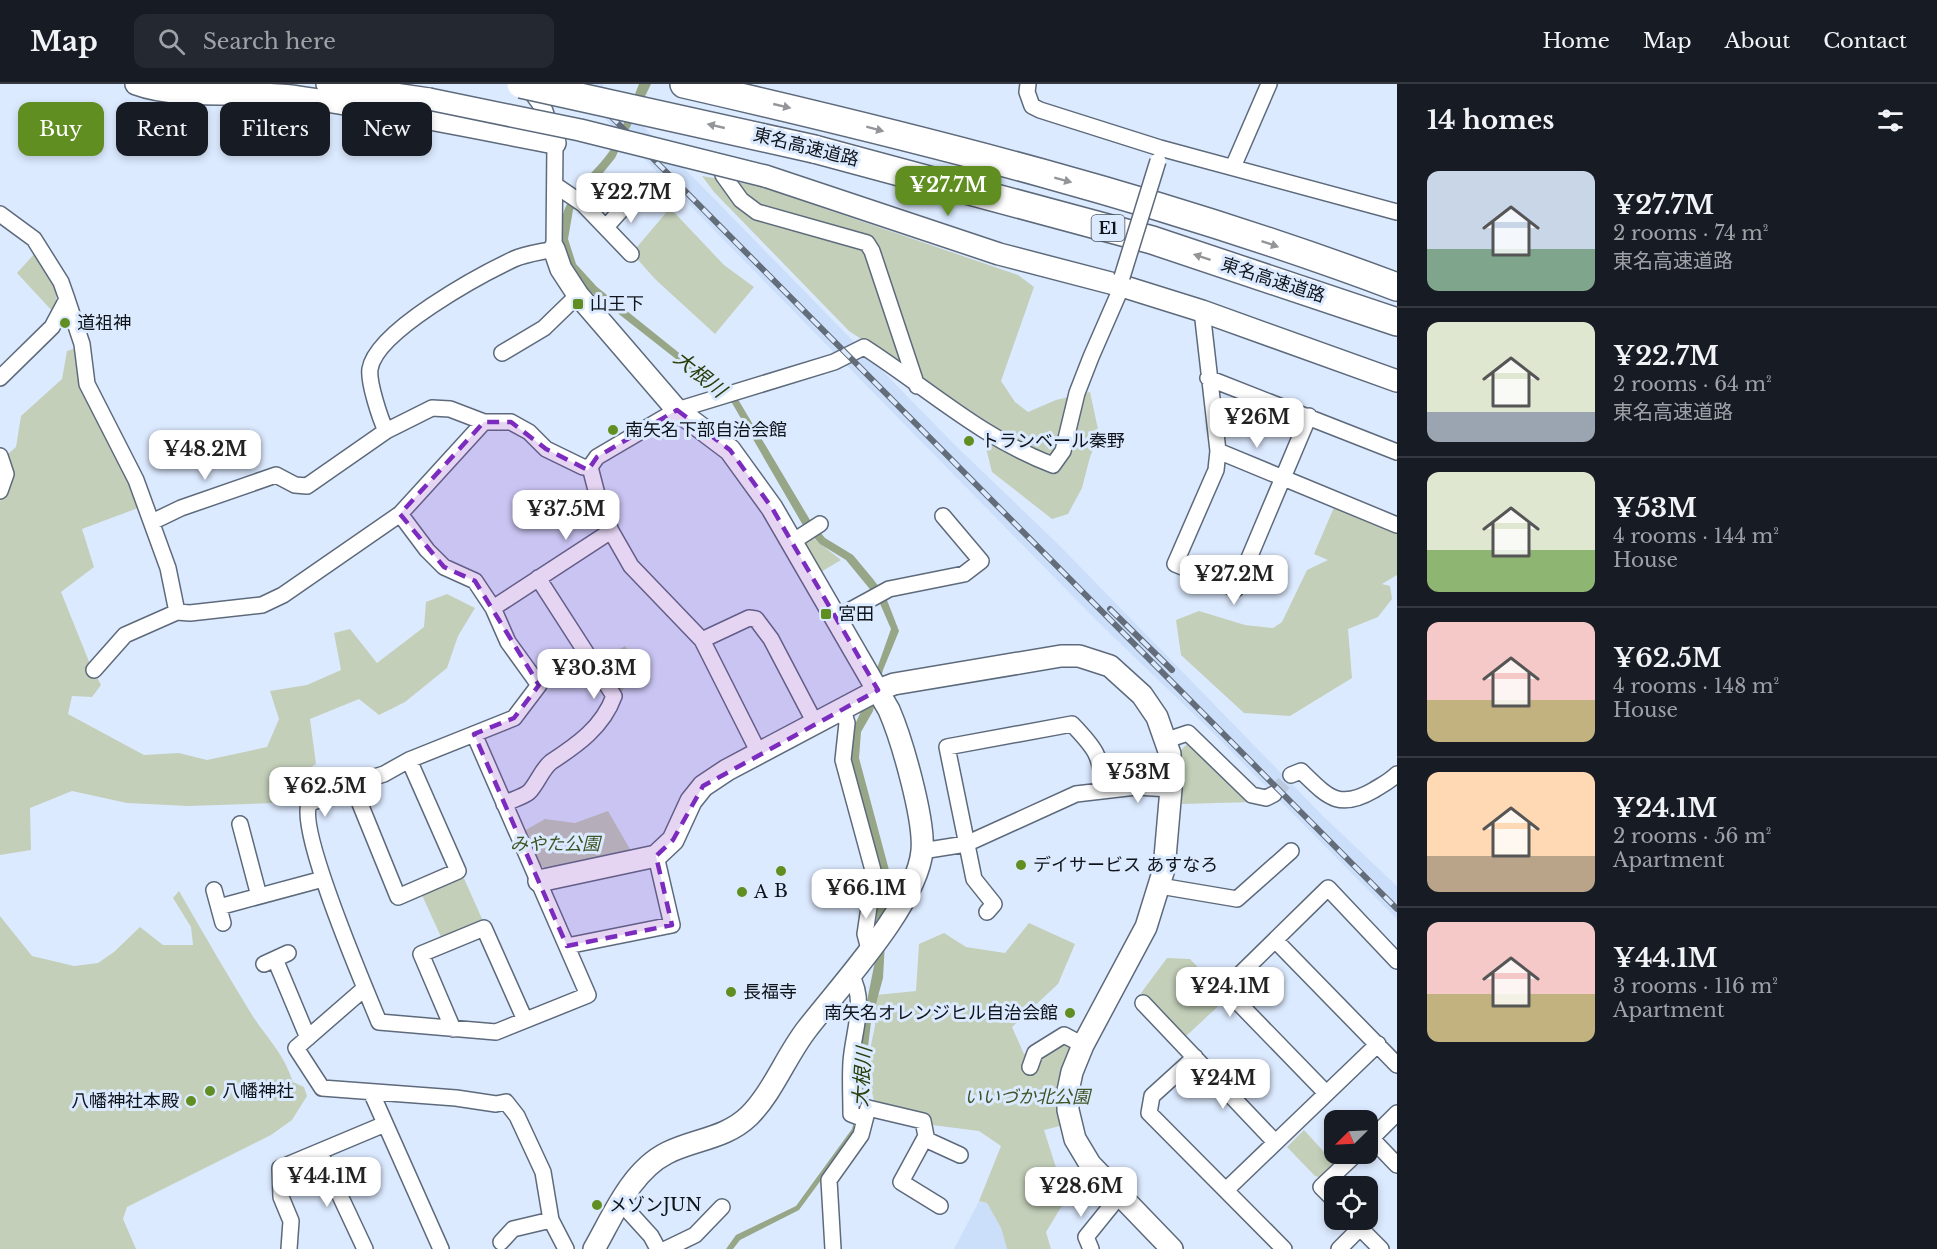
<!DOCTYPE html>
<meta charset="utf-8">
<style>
body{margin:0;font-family:"Libre Baskerville","Noto Sans JP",serif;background:#242831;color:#f1f3f6;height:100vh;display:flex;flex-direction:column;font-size:22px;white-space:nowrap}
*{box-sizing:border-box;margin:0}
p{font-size:20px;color:#9ea1a6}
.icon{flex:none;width:33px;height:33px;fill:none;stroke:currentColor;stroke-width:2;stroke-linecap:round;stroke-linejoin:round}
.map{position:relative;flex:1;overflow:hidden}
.side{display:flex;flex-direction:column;background:#171b24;width:540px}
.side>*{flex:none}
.guide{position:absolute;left:18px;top:18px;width:570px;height:54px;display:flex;gap:12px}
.needle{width:39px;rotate:246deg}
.fabs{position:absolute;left:1324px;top:1026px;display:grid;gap:12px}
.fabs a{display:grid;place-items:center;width:54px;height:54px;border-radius:12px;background:#171b24;box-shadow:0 3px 9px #0003;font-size:30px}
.price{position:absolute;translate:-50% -51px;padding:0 14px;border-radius:12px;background:#fff;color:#222;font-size:20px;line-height:39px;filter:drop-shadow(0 2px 3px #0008)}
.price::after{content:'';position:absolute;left:50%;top:36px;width:18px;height:14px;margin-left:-9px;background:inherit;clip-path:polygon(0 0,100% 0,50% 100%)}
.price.selected{background:#618e20;color:#fff}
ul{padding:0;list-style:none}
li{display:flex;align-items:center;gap:18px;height:150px;padding:0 30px}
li+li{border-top:2px solid #363941}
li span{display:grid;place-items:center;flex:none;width:168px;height:120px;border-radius:12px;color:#555}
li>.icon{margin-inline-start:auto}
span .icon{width:72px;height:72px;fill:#fffc;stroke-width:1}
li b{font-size:26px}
h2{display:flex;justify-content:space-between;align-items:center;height:72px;padding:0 30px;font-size:26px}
.tag{padding:0 21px;border-radius:12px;background:#171b24;box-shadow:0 3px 9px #0003;font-size:21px;line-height:54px}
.tag.selected{background:#618e20;color:#fff}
header{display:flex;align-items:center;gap:36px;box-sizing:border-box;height:84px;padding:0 30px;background:#171b24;border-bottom:2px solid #363941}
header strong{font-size:28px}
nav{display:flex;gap:33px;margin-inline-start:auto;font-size:21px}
.search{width:420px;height:54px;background:#242831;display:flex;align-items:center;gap:15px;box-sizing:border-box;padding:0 21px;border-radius:12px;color:#9ea1a6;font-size:22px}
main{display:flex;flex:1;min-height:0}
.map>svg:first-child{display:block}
.built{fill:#ccdffa}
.green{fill:#c3cfb9}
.water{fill:#96a686}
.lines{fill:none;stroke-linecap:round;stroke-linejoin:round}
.street-tunnel{stroke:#bdcadd;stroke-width:15;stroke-dasharray:15 8;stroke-linecap:butt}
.street-casing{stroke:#5d6a7b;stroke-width:18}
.secondary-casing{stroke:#5d6a7b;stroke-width:24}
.highway-casing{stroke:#5d6a7b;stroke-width:30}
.street{stroke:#fff;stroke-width:15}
.secondary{stroke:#fff;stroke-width:21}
.highway{stroke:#fff;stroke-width:27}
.rail-casing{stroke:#636c79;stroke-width:6}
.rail{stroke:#dceaff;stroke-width:4;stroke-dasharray:11;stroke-linecap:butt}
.street-bridge-casing{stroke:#5d6a7b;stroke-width:18;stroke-linecap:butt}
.secondary-bridge-casing{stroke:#5d6a7b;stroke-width:24;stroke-linecap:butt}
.highway-bridge-casing{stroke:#5d6a7b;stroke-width:30;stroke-linecap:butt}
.street-bridge{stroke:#fff;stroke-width:15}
.secondary-bridge{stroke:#fff;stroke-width:21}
.highway-bridge{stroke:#fff;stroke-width:27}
.oneway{fill:#939598}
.marked{fill:#7b2cbf;fill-opacity:0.2;stroke:#7b2cbf;stroke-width:4.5;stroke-dasharray:12 8;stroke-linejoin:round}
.poi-dot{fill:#618e20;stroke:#dceaff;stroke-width:2}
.labels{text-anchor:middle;stroke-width:6;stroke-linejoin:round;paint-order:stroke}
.shield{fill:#dceaff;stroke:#4c545f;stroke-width:1.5}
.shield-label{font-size:16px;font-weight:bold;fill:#0f141b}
.street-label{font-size:18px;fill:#0f141b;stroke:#dceaff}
.poi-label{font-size:18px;fill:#0f141b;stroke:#dceaff;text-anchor:start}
.park-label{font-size:18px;font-style:italic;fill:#3d5423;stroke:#dceaff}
.water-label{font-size:20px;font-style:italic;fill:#293f0c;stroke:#dceaff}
</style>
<header>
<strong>Map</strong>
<div class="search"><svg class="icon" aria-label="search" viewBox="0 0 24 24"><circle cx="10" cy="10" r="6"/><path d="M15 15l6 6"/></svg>Search here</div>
<nav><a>Home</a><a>Map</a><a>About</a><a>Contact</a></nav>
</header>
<main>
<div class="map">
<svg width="1397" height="1165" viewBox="0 0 1397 1165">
<rect width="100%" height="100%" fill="#dceaff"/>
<path class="built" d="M 571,0 L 602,0 L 955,361 L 1060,462 L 1323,732 L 1397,802 L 1397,835 L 1208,644 L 1095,535 Z
M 979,1117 L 987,1119 L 1001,1144 L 1007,1165 L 954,1165 Z"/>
<path class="green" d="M 702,92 L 759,102 L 1018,191 L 1034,203 L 1001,297 L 1015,318 L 1028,328 L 1056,316 L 1090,308 L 1099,350 L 1090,373 L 1082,404 L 1068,430 L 1052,435 L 992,388 L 986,364 L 991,340 L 849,247 L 714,108 Z
M 670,124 L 724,181 L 754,203 L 715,250 L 655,195 L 632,169 Z
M 35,169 L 58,203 L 54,229 L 17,189 Z
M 76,264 L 80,305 L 130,400 L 138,424 L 82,445 L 94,483 L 61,508 L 90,580 L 101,601 L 92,613 L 72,612 L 68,630 L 144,671 L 179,669 L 207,676 L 267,663 L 279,635 L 270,607 L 307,601 L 341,586 L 334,549 L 350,545 L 377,579 L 424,543 L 426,518 L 447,510 L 475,524 L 458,552 L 447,584 L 405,618 L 379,631 L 359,615 L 310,635 L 316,680 L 294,694 L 275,719 L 188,722 L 127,719 L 72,707 L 30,724 L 31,766 L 0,771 L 0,417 L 6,409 L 8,370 L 16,363 L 21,332 L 62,295 L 67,267 Z
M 1335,421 L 1397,448 L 1397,491 L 1382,500 L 1390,502 L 1392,515 L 1378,533 L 1348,545 L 1352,594 L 1290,632 L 1244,629 L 1181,571 L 1176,536 L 1199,527 L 1245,541 L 1273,544 L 1282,538 L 1307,486 L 1328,476 L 1314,470 Z
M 813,454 L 841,476 L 819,489 L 803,459 Z
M 625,562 L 640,582 L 618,612 L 598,578 Z
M 1190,657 L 1253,718 L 1182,720 L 1181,666 Z
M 608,727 L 631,767 L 548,786 L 538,780 L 524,747 L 545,735 L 575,739 Z
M 462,790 L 483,837 L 442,855 L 421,809 Z
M 179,807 C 203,849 227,890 252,931 C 269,957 283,968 293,998 L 304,1003 L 307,1012 L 292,1036 L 271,1051 L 127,1123 L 123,1135 L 136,1165 L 0,1165 L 0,832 L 32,872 L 74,882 L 98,879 L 114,868 L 140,843 L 163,861 L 193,861 L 191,843 L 173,814 Z
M 1029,839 L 1075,860 L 1058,900 L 1012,943 L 1024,970 L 1064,956 L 1072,962 L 1064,1041 L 1044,1046 L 1066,1115 L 1046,1148 L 1051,1165 L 1007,1165 L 1001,1144 L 987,1119 L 979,1117 L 1001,1062 L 979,1047 L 877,1034 L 867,980 L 875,942 L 876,911 L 916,907 L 919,860 L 944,849 L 966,863 L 1005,869 Z
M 1167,874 L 1190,875 L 1227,914 L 1184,954 L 1141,909 Z
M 1304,1046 L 1335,1080 L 1322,1094 L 1315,1092 L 1287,1063 Z"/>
<path class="water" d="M 639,0 L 651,0 L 615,74 L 573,126 L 568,155 L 576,180 L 597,203 L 739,317 L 810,436 L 825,454 L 853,471 L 873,495 L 885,511 L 899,547 L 883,586 L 873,627 L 861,648 L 859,674 L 889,786 L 883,894 L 871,938 L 866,980 L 868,1018 L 857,1047 L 799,1126 L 740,1156 L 733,1165 L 726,1165 L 736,1151 L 796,1122 L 852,1045 L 860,1017 L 859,978 L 863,937 L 875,877 L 878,789 L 850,682 L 851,649 L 864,621 L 891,545 L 878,515 L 846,476 L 820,460 L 804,443 L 732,319 L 592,209 C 567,185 550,152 568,118 C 578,100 597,85 609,68 C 622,49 630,22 639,0 Z"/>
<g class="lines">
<path class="street-tunnel" d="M 1274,710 L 1291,691"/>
<defs>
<path id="street" d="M 1028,0 L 1027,8 L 1032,22 L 1040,26 L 1160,64 L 1397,128
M 1233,83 L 1269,0
M 723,91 L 741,116 L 757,128 L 867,159 L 872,167 L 917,302
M 555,101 L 583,120 L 631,170
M 0,130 L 34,155 L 61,198 L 67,215 L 52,243 L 0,294
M 606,143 L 631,115
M 67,215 L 82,260 L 87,300 L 136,396 L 168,484 L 177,528 L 190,529 L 262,521 L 283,511 L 400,430 L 484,338
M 1202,227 L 1218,367 L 1216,386 L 1175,480 L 1236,505 L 1309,332
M 502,269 L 544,244 L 578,211
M 1208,294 L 1397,368
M 386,347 C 380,334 368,298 370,285 C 376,247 480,191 514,175 C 525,170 541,168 554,165 L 555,59 L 545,27 L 527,2
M 1218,367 L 1397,441
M 0,372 L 6,390 L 0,407
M 590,383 L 597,373 L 677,326 L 834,278 L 864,263 C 926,303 983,355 1053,381 L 1063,367 L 1077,309 L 1091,273 L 1122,202 L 1122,193
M 590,383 L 598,414 L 611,447 L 631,482 L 702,556 L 759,669
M 400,430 L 427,466 L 444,483 L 475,497 L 493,524 L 508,558 L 539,601 L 514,634 L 409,676 L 384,690 L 352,700 L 309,720 C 298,748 365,904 379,938 L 496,948 L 588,911 L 474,650
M 152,438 L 181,424 L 276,391 L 295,401 L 307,402 L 386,347 L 432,324 L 450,325 L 484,338 L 511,338 L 529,348 L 546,365 L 583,383 L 590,383
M 792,458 L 820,440
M 493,524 L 611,447
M 836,534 L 889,505 L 964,490 L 981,477 L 943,432
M 702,556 L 749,534 L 756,535 L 771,555 L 815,639
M 94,586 L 125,551 L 177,528
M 843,626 L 847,639 L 843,676 L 874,790 L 865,850 L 869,865
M 1167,656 L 1188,649 L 1252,711 L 1266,714 L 1274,710
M 1291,691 L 1301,687 C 1327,712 1338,727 1374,706 C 1382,701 1390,697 1397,690
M 352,700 L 398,813 L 458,787 L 409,676
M 504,720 C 511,716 523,713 529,708 C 537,700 542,685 551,678 C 577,661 603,643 614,612 L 538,494
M 240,740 L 259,812
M 922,767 L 966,760 L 1076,710 L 1136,703 L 1171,705
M 1160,802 L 1237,815 L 1291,767
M 214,806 L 223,839
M 219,823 L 323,795
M 987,828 L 994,820 L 974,795 L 947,663 L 1072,640 C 1097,666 1099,670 1105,705
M 1276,857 L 1397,981
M 567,862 L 672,841 L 656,772
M 275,875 L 308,954
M 264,880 L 288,869
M 851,891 C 867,918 853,948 851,978 C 850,995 851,1013 851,1030 L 864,1035
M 365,904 L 296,964 L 322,1004 L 456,1014 L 496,1020 L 506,1018 L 517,1032 L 543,1088 L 551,1136 L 566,1165
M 1143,919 L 1275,1058
M 453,945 L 421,870 L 484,844 L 525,936
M 1195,973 L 1152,1012 L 1149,1029 L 1284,1165
M 1030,983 L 1035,969 L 1064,951 L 1083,961
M 1326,1009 L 1225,905 L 1328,804 L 1397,877
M 372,1010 L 441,1165
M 1371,1054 L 1397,1081
M 925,1055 L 960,1071
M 1368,1058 L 1397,1029
M 320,1069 L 365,1165
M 1226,1106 L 1378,960
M 1335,1117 L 1321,1103 L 1356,1070
M 621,1119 L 651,1152 L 658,1165
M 1352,1136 L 1381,1165
M 501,1158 L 513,1145 L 551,1136
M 289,1165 L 291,1137 L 281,1113 L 280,1084 L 385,1040
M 666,1165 L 695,1151 L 722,1123
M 833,1165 L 829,1096 L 861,1051 L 868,1024 L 923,1037 L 926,1052 L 901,1098 L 940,1122
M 1091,1165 L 1086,1153 L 1120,1111
M 1339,1165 L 1360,1144"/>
<path id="secondary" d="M 136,0 C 182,17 249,5 299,13 C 385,25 470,43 555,59
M 327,0 L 429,15
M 765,92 L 999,170 L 1122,202 L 1202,227 L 1397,297
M 554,165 L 561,185 L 578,211 L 677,326 L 730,366 L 772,424 L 889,626 C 902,656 925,736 922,767 C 917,820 840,902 807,945 C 786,972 773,1008 749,1032 C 725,1055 695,1055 667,1069 C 631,1087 613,1132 594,1165
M 539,797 L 656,772 L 673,756 L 691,717 L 703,702 L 727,686 L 878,606 L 894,600 L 1061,572 L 1079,572 L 1110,582 L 1142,611 L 1157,633 L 1170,670 L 1171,705 L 1164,785 L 1146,843 L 1083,961 L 1072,988 L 1068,1007 L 1068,1026 L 1075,1055 L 1090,1080 L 1172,1165"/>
<path id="highway" d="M 684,0 C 924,55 1166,116 1397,203
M 814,65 L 1152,156 L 1397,238"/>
</defs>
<use href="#street" class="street-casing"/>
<use href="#secondary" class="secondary-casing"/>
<use href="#highway" class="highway-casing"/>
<use href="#street" class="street"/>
<use href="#secondary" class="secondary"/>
<use href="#highway" class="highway"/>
<defs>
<path id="rail" d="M 579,0 L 1397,825
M 1110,525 L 1172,586"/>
</defs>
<use href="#rail" class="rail-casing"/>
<use href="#rail" class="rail"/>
<defs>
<path id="street-bridge" d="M 1122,193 L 1158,77"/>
<path id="secondary-bridge" d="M 429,15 L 580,46 L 765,92"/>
<path id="highway-bridge" d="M 521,0 L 814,65"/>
</defs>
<use href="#street-bridge" class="street-bridge-casing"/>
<use href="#secondary-bridge" class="secondary-bridge-casing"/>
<use href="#highway-bridge" class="highway-bridge-casing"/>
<use href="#street-bridge" class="street-bridge"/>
<use href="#secondary-bridge" class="secondary-bridge"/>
<use href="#highway-bridge" class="highway-bridge"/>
</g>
<defs><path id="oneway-solid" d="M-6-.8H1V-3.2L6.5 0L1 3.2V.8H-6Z" transform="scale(1.5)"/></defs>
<g class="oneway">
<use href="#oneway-solid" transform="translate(782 22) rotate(13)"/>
<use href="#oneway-solid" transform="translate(716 42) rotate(-167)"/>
<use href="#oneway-solid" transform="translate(875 45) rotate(15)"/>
<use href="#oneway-solid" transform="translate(1063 96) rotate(15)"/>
<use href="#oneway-solid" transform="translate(1270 160) rotate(19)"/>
<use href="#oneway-solid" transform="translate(1202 173) rotate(-162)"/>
</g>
<path class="marked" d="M 677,326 L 730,366 L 772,424 L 878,606 L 703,702 L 673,756 L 656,772 L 672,841 L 567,862 L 474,650 L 514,634 L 539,601 L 475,497 L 444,483 L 400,430 L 484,338 L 511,338 L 546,365 L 588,386 L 597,373 Z"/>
<g class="poi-dot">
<rect x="572" y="214" width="12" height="12" rx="3"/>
<circle cx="65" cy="239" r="6"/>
<circle cx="613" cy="346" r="6"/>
<circle cx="969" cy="357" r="6"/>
<rect x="820" y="524" width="12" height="12" rx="3"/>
<circle cx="1021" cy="781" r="6"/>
<circle cx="781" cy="787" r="6"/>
<circle cx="742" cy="808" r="6"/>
<circle cx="731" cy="908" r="6"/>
<circle cx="1070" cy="929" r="6"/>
<circle cx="210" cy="1007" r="6"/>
<circle cx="191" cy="1017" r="6"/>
<circle cx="597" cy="1121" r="6"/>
</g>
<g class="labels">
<rect class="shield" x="1091.5" y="131" width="33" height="26" rx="4.5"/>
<g class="shield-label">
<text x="1108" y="150">E1</text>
</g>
<g class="street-label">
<text transform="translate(806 63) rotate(14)" y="6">東名高速道路</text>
<text transform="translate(1273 196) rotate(18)" y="6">東名高速道路</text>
</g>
<g class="poi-label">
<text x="590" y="226">山王下</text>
<text x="77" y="245">道祖神</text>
<text x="625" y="352">南矢名下部自治会館</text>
<text x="981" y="363">トランベール秦野</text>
<text x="838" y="536">宮田</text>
<text x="1033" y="787">デイサービス あすなろ</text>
<text x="781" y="813" text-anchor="middle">B</text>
<text x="754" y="814">A</text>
<text x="743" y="914">長福寺</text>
<text x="1058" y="935" text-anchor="end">南矢名オレンジヒル自治会館</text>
<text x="222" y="1013">八幡神社</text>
<text x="179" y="1023" text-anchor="end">八幡神社本殿</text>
<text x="609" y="1127">メゾンJUN</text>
</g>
<g class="park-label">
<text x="555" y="766">みやた公園</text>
<text x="1027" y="1019">いいづか北公園</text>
</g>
<g class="water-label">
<text transform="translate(700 290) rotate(39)" y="7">大根川</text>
<text transform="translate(862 993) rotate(-86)" y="7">大根川</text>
</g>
</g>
</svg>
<div class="fabs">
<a><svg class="needle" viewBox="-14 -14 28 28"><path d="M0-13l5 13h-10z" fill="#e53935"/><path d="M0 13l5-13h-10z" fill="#9ea1a6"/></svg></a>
<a><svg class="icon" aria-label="locate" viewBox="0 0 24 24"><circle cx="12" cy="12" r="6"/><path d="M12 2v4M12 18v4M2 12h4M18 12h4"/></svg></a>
</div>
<b class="price selected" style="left:948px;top:133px">¥27.7M</b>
<b class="price" style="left:631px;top:140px">¥22.7M</b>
<b class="price" style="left:1257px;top:365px">¥26M</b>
<b class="price" style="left:205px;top:397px">¥48.2M</b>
<b class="price" style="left:566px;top:457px">¥37.5M</b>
<b class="price" style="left:1234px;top:522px">¥27.2M</b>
<b class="price" style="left:594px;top:616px">¥30.3M</b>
<b class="price" style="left:1138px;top:720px">¥53M</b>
<b class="price" style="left:325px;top:734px">¥62.5M</b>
<b class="price" style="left:866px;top:836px">¥66.1M</b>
<b class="price" style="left:1230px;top:934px">¥24.1M</b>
<b class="price" style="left:1223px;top:1026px">¥24M</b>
<b class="price" style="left:327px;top:1124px">¥44.1M</b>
<b class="price" style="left:1081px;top:1134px">¥28.6M</b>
<div class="guide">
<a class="tag selected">Buy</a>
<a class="tag">Rent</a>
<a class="tag">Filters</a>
<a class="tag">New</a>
</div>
</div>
<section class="side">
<h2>14 homes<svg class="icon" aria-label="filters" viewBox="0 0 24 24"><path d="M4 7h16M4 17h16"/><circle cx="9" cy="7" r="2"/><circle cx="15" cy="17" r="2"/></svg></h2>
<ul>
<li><span style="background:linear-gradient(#c9d6e8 65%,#7fa58c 0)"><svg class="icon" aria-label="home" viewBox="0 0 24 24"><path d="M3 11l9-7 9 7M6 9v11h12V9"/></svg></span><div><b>¥27.7M</b><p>2 rooms · 74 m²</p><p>東名高速道路</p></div></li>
<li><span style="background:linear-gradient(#dfe7d0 75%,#9aa5b1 0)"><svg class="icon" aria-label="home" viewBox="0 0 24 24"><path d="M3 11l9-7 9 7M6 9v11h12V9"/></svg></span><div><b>¥22.7M</b><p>2 rooms · 64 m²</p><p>東名高速道路</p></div></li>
<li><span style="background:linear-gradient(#dfe7d0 65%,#8fb573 0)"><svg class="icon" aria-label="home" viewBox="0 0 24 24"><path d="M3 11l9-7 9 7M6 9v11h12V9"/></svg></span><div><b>¥53M</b><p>4 rooms · 144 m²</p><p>House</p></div></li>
<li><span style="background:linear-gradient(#f6c9c9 65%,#c2b280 0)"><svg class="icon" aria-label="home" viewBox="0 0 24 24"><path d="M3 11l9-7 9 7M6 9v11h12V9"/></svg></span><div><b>¥62.5M</b><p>4 rooms · 148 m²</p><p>House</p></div></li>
<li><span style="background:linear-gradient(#ffd9b3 70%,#b9a48a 0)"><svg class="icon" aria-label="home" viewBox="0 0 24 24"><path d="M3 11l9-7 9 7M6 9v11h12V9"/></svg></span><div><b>¥24.1M</b><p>2 rooms · 56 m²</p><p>Apartment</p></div></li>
<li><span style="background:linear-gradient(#f6c9c9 60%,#c2b280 0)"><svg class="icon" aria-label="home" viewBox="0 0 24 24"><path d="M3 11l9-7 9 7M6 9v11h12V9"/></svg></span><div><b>¥44.1M</b><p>3 rooms · 116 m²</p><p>Apartment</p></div></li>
</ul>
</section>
</main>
